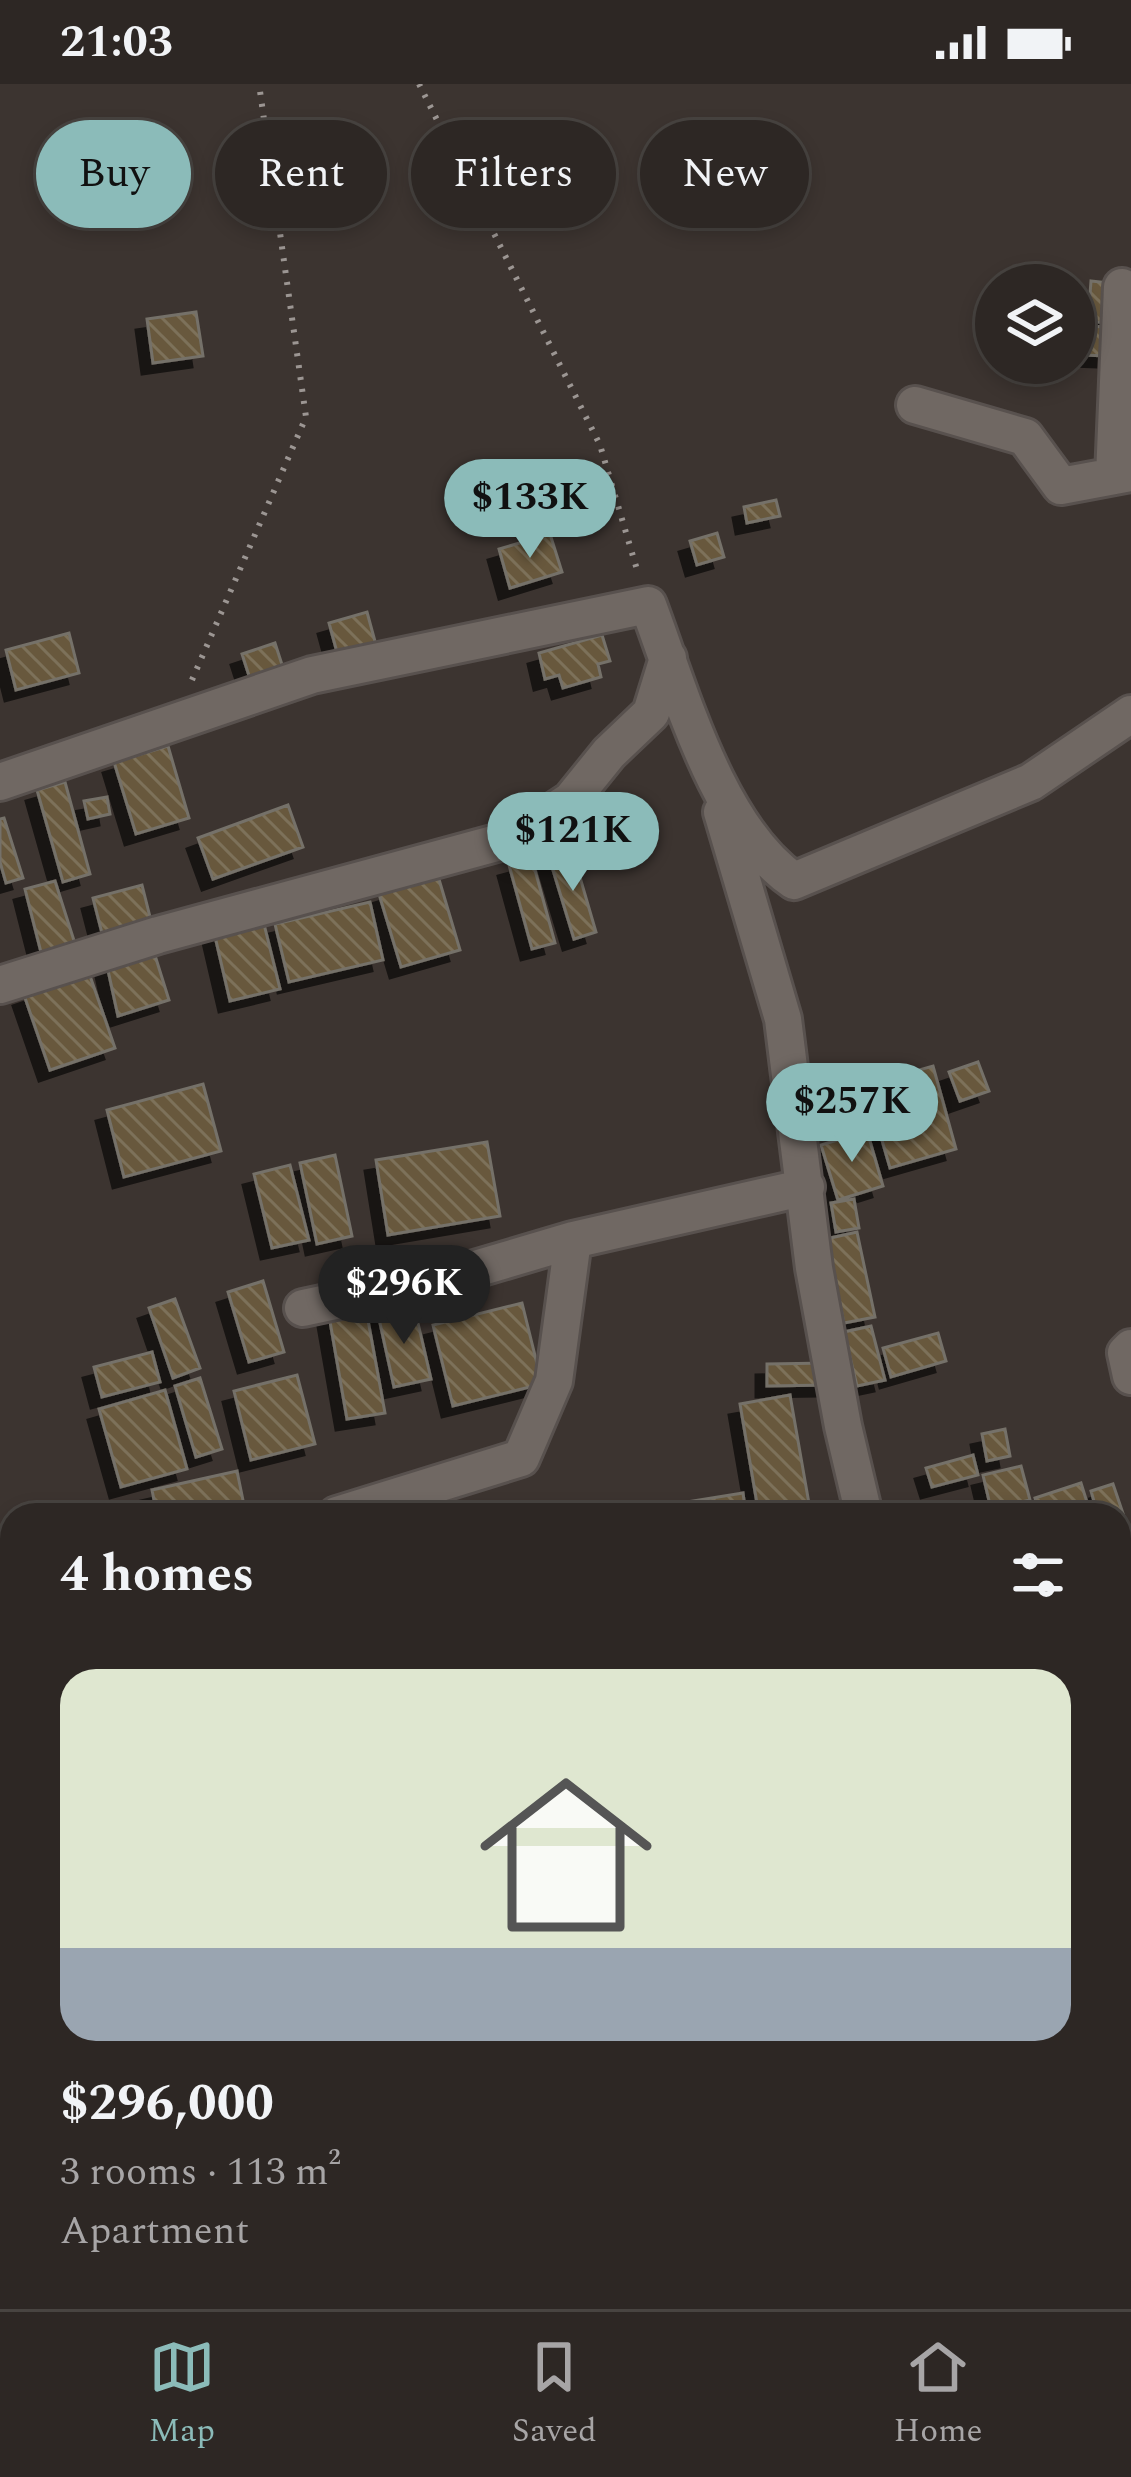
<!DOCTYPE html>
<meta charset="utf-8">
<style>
body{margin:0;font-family:Spectral,serif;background:#393331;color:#f1f3f6;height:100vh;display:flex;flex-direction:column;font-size:45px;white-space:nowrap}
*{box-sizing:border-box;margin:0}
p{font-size:39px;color:#a7a5a6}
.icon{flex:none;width:66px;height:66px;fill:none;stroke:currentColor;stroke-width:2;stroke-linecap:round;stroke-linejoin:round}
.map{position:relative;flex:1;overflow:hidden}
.panel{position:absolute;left:0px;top:1419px;width:1131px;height:807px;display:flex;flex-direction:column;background:#2d2724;border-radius:36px 36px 0 0;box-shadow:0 6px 18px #0003,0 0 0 3px #484441}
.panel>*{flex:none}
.top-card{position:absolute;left:36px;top:36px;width:1059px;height:108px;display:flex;gap:24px}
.tools{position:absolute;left:975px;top:180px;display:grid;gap:24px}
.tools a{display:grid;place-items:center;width:120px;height:120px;border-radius:50%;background:#2d2724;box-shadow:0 6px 18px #0003,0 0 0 3px #484441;font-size:60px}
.price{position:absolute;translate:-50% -102px;padding:0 27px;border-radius:42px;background:#8bbbb9;color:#111;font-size:39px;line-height:78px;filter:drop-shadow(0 3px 6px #0008)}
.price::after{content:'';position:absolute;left:50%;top:72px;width:36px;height:27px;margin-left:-18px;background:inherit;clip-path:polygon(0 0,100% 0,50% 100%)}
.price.active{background:#222;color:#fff}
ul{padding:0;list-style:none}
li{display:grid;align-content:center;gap:24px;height:636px;padding:0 60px}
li+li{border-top:3px solid #484441}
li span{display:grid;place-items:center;height:372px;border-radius:36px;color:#555}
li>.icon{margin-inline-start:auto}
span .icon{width:216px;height:216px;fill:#fffc;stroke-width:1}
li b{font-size:51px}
h2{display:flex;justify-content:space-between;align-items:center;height:144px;padding:0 60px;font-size:51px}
.tag{padding:0 42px;border-radius:54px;background:#2d2724;box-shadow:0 6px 18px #0003,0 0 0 3px #484441;font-size:42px;line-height:108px}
.tag.active{background:#8bbbb9;color:#111}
.status{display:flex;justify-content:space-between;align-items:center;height:84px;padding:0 60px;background:#2d2724;direction:ltr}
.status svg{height:33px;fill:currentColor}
.dock{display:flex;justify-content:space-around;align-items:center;height:168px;border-top:3px solid #484441;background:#2d2724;font-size:33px;color:#a7a5a6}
.dock a{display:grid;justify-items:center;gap:6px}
.dock .active{color:#8bbbb9}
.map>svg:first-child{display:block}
.building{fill:url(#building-back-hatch);stroke:#757169;stroke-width:3;filter:url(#shadow)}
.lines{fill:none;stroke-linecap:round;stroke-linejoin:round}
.minor-casing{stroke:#58514e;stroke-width:42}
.path{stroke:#9c9693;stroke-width:6;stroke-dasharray:3 9;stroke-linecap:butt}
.minor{stroke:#706863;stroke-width:36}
</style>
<div class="status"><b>21:03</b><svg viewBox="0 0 49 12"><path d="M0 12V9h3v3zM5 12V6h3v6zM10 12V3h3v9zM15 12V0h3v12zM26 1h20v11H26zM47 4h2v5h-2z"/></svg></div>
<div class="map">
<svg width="1131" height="2225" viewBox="0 0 1131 2225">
<defs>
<pattern id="building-back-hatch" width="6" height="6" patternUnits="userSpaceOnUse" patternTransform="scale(3)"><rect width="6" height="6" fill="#67593e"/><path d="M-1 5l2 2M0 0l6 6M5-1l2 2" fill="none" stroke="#7d715a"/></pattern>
<filter id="shadow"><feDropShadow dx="-11" dy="11" stdDeviation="0" flood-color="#0009"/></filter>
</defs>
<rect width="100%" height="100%" fill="#3c3430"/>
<path class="building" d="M 1091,197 L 1110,199 L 1116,240 L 1088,237 Z
M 196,228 L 203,272 L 153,279 L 147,235 Z
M 1085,242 L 1108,243 L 1107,272 L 1083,271 Z
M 776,416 L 780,432 L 747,439 L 744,423 Z
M 717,449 L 724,473 L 697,481 L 690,457 Z
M 550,450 L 562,488 L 510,504 L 499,465 Z
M 367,528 L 376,561 L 338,572 L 329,539 Z
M 69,549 L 79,589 L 16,606 L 6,566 Z
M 602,551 L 610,577 L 598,580 L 601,593 L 563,604 L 559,591 L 545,595 L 539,569 Z
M 275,559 L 286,593 L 253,604 L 242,570 Z
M 168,662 L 189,734 L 136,750 L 114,678 Z
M 65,698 L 90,790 L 63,798 L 37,706 Z
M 107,713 L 110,730 L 88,735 L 84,717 Z
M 288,721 L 303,763 L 213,795 L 198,754 Z
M 4,734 L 23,794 L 6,799 L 0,778 L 0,735 Z
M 572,766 L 596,848 L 574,855 L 549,773 Z
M 532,775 L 555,859 L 532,865 L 509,781 Z
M 438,792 L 460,866 L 401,883 L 379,810 Z
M 55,797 L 77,866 L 43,876 L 25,805 Z
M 142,801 L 152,841 L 103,853 L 93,814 Z
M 370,818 L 383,876 L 289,898 L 275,840 Z
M 263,836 L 280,905 L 230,917 L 214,848 Z
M 153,865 L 169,916 L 118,932 L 106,877 Z
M 89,889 L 115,964 L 50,986 L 24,911 Z
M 978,978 L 989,1007 L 960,1017 L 949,988 Z
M 933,982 L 956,1065 L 890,1084 L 866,1001 Z
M 203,1000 L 221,1067 L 124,1093 L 107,1026 Z
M 867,1047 L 883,1102 L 838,1116 L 821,1061 Z
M 487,1058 L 500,1132 L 388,1151 L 376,1076 Z
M 335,1071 L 352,1152 L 317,1160 L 300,1079 Z
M 290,1081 L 309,1156 L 272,1164 L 254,1090 Z
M 854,1115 L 859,1144 L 836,1148 L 831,1119 Z
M 857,1148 L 875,1233 L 844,1239 L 826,1155 Z
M 263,1197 L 284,1268 L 249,1278 L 228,1208 Z
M 175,1215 L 200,1284 L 173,1294 L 149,1224 Z
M 522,1219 L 542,1300 L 453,1322 L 433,1241 Z
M 365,1220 L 385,1329 L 347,1335 L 328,1226 Z
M 414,1222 L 431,1295 L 394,1303 L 378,1230 Z
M 871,1242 L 885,1296 L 857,1302 L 844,1248 Z
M 938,1249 L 946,1277 L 891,1293 L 883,1264 Z
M 152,1268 L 160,1298 L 102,1313 L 94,1283 Z
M 828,1279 L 829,1301 L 767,1302 L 767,1280 Z
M 297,1291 L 315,1360 L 251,1376 L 234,1307 Z
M 200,1294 L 222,1365 L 196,1373 L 175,1302 Z
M 165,1306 L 187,1385 L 121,1403 L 99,1325 Z
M 790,1311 L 811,1431 L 759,1431 L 740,1320 Z
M 1005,1345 L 1010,1372 L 987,1377 L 982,1350 Z
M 973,1371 L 978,1391 L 932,1403 L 926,1384 Z
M 1021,1382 L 1030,1416 L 991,1425 L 983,1391 Z
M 237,1387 L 246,1431 L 157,1431 L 152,1406 Z
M 1081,1399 L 1091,1431 L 1040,1431 L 1035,1414 Z
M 1113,1400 L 1131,1453 L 1119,1459 L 1119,1431 L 1098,1431 L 1091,1407 Z
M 743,1409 L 746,1431 L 664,1431 L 662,1422 Z
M 1131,1557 L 1131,1589 L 1119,1593 L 1119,1561 Z
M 1119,1866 L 1131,1906 L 1131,1933 L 1119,1937 Z
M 1119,1968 L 1131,2010 L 1131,2075 L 1119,2077 Z
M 1131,2094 L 1131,2127 L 1120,2131 L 1119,2098 Z
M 1024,2214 L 1093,2214 L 1096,2224 L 1027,2225 Z"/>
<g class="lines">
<defs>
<path id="minor" d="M 915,321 L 1025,353 L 1061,402 L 1131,389
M 1114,392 L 1122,203
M 0,698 L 312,591 L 648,521 C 680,606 717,744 794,797 L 1031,698 L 1131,630
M 722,728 L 783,935 L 814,1184 L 843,1342 L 864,1431
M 0,901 L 158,851 L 511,755 L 571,716 L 609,669 L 651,629 L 668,574
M 303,1224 L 448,1193 L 573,1156 L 806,1103
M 1131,1264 L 1126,1269 L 1131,1292
M 337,1431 L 521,1374 L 554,1297 L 573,1156
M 1119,1496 L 1131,1492
M 1119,1740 L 1131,1735
M 1119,1855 L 1131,1878
M 1119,2158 L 1131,2154
M 1104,2214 L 1106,2225"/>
</defs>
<use href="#minor" class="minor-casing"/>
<path class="path" d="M 419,0 L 600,361 L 638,489
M 192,596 L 306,333 L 259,0"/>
<use href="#minor" class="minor"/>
</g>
</svg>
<div class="tools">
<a><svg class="icon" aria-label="layers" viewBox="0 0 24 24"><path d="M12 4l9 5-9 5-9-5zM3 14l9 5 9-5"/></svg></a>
</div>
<b class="price" style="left:530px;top:477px">$133K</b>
<b class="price" style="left:573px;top:810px">$121K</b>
<b class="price" style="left:852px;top:1081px">$257K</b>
<b class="price active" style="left:404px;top:1263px">$296K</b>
<div class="top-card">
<a class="tag active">Buy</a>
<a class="tag">Rent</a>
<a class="tag">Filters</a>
<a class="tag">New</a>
</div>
<section class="panel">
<h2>4 homes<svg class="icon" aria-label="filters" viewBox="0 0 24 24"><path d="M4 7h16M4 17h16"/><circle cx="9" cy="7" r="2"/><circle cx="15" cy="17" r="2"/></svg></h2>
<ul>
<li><span style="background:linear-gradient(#dfe7d0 75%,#9aa5b1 0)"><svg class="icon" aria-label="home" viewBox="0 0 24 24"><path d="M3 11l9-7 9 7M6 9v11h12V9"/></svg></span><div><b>$296,000</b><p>3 rooms · 113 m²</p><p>Apartment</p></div></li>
</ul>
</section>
</div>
<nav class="dock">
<a class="active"><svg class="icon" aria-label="map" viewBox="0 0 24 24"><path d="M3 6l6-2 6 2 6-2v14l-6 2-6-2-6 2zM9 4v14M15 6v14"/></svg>Map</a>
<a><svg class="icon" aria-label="saved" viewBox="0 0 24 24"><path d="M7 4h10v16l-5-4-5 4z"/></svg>Saved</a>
<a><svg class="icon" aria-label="home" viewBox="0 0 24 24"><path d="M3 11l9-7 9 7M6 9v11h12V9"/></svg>Home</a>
</nav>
